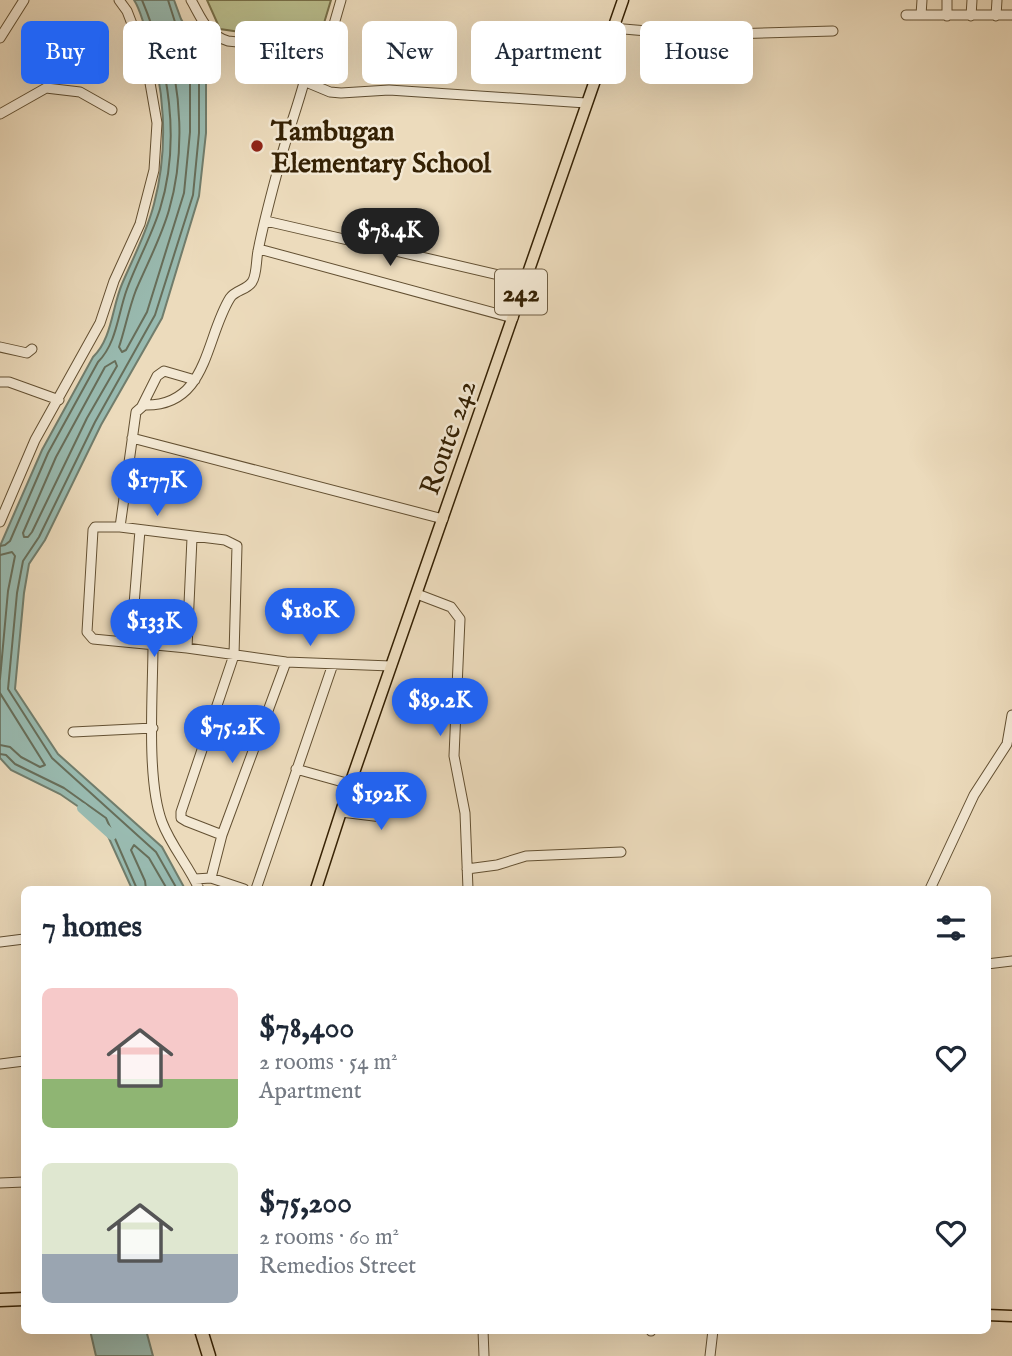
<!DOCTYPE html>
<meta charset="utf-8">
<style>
body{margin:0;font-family:"IM FELL English",serif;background:#f2f2f3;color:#1f2937;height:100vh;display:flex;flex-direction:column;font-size:26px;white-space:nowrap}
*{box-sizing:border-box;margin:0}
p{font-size:23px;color:#747a83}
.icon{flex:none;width:38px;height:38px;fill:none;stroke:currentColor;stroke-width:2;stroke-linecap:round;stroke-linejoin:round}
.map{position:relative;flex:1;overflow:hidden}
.drawer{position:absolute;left:21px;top:886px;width:970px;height:448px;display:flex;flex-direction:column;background:#fff;border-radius:10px;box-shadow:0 7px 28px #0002}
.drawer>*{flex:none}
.guide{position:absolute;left:21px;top:21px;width:971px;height:63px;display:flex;gap:14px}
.price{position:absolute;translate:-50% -60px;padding:0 16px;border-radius:24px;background:#2563eb;color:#fff;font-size:23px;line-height:46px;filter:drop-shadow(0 2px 4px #0008)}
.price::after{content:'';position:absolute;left:50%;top:42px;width:21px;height:16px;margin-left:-10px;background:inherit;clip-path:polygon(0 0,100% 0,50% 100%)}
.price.current{background:#222;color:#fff}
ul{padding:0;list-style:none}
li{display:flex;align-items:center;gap:21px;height:175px;padding:0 21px}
li span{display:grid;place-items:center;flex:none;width:196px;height:140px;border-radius:10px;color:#555}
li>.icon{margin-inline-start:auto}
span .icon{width:84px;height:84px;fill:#fffc;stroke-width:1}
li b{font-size:30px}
h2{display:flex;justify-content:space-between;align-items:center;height:84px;padding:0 21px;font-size:30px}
.pill{padding:0 24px;border-radius:10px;background:#fff;box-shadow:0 7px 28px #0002;font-size:24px;line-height:63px}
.pill.current{background:#2563eb;color:#fff}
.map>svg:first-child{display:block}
.green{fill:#bbbf8e;stroke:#787049;stroke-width:2}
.water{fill:#99bbb1;stroke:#717d6c;stroke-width:2}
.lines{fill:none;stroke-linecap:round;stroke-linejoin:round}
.shore{stroke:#676e5a;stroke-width:2}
.river{stroke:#99bbb1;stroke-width:10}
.minor-casing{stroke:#635032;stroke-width:11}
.major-casing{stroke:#352104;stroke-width:13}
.highway-casing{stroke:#352104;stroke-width:15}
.minor{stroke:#f3e8d3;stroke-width:9}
.major{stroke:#ecdbbc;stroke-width:10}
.highway{stroke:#ecdbbc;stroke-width:12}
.poi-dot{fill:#8f2418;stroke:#f3e8d3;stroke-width:2.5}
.labels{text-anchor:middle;stroke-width:5;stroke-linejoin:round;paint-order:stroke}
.shield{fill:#f3e8d3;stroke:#6e5d42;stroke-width:2}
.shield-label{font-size:26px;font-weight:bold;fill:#352104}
.poi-label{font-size:28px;font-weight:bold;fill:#352104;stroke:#f3e8d3;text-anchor:start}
.street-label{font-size:28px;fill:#352104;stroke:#f3e8d3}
</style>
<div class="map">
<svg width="1012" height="1356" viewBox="0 0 1012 1356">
<rect width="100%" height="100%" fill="#ecdbbc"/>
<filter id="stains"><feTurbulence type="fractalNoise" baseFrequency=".00286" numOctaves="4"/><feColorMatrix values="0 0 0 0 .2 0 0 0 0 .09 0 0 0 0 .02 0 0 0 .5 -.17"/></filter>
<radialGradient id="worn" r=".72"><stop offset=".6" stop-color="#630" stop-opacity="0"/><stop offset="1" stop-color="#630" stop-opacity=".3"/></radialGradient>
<path class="green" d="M 207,0 L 331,0 L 318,43 L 220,29 Z"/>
<path class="water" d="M 134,0 L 174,0 L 181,19 L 206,61 L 206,133 L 199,196 L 162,318 L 101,425 L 45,540 L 29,564 L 24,593 L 15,689 L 58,754 L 162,847 L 185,889 L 132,889 L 102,823 L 60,794 L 11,770 L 0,758 L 0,546 L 42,450 L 93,357 C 112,339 112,307 122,284 C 133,258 147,232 154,204 C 169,147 165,85 146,30 C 142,20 140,9 134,0 Z
M 90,1330 L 146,1330 L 153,1356 L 96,1356 Z"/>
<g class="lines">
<path class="shore" d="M 168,0 L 175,22 L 199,63 L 199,133 L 193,195 L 155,315 L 95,422 L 39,537 L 23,561 L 17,593 L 8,689 L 52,758 L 156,852 L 177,889
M 168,30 L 190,66 L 190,132 L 184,193 L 147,312 L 126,350 L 122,352 L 119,347 C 125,329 129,308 136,290 C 147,264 161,238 169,210 C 185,155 182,89 164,34 Z
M 115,361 L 117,366 L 87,418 L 32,532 L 28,537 L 24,537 L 23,533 L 56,457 L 105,367 Z
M 0,546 L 5,545 L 10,541 L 48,453 L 98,362 C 117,343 118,313 127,289 C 137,262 151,237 160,209 C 181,142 169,64 142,0
M 0,555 L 12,552 L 15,556 L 8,591 L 0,679
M 0,693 L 45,765 L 40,767 L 21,757 L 10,747 L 0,745
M 0,754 L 6,755 L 15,764 L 64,788 L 106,818 L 137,889
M 146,889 L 145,881 L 131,850 L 134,845 L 149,858 L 167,889"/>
<path class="river" d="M 82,808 L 112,835"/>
<defs>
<path id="minor" d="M 191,0 C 202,19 206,34 228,41 L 312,50 L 320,50 L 328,45 L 341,0
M 906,15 L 1012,15
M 921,15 L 922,0
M 947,16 L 947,0
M 971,16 L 972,0
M 996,16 L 997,0
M 612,28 L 694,35 L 833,31
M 0,38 L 24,0
M 306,82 L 330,92 L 341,93 L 389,90 L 586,103
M 0,114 L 46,88 L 80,92 L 112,110
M 266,221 L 525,281
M 259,249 L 513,318
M 0,347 L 27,353 L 32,349
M 0,382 L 9,382 L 59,400
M 142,406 L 157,376 L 164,371 L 195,380
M 132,438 L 443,519
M 0,522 L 35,440 L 100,323 L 114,281 L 140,224 L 154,170 L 157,123 L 146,60 L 127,11 L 119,0
M 120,527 L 136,412 L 144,405 C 208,407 205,338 230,298 C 235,290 247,290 252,282 C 257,275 256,260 258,251 C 263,225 270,199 277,173 C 287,131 304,92 312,50
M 417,594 L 451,607 L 460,619 L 454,756 L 465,813 L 468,889
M 131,642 L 140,530
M 153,644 C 153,692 146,779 162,822 C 171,846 189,866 199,889
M 187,648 L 192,538
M 73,732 L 153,728
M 296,769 L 350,784
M 341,812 L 382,817 L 389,811 L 393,798
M 222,835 L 186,821 L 181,818 L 181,812 L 234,655 L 237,546 L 225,540 L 120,527 L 95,527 L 93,530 L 87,632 L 93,639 L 187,648 L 286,662 L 391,666
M 467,869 L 497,865 L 526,856 L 621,852
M 211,878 L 222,835 L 286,662
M 195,879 L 211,878 L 244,889
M 256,889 L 333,664
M 930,889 L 974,795 L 1007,744 L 1012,715
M 0,942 L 24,939
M 987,964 L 1012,961
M 0,1064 L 24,1061
M 0,1183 L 24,1182
M 483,1330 L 484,1356
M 651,1331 L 651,1330
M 710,1356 L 713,1330"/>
<path id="major" d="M 316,889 L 350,784 L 623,0
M 987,1315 L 1012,1316"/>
<path id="highway" d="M 0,1300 L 24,1299
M 201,1330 L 209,1356"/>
</defs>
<use href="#minor" class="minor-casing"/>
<use href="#major" class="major-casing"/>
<use href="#highway" class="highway-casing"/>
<use href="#minor" class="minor"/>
<use href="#major" class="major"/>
<use href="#highway" class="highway"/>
</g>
<circle class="poi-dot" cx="257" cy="146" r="7"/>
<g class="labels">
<rect class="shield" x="495" y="269.5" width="52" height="45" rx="5"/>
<g class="shield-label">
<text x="521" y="301">242</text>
</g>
<g class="poi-label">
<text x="271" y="140">Tambugan<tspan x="271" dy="32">Elementary School</tspan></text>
</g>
<g class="street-label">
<text transform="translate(447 437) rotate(-71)" y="10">Route 242</text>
</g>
</g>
<rect width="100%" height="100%" filter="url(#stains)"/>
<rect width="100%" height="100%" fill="url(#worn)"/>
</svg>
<b class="price current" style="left:390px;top:268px">$78.4K</b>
<b class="price" style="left:157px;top:518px">$177K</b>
<b class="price" style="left:310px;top:648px">$180K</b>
<b class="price" style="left:154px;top:659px">$133K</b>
<b class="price" style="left:440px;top:738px">$89.2K</b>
<b class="price" style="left:232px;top:765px">$75.2K</b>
<b class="price" style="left:381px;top:832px">$192K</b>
<div class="guide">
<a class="pill current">Buy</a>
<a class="pill">Rent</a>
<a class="pill">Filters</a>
<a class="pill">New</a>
<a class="pill">Apartment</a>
<a class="pill">House</a>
</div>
<section class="drawer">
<h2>7 homes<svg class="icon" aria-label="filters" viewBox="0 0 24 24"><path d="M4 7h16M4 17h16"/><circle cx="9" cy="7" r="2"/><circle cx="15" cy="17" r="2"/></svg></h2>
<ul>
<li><span style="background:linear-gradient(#f6c9c9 65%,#8fb573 0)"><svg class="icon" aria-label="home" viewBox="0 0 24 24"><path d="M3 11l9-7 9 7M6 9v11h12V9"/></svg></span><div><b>$78,400</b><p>2 rooms · 54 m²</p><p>Apartment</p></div><svg class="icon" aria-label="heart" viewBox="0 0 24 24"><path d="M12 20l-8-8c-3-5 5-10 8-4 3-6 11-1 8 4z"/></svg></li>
<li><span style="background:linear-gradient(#dfe7d0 65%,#9aa5b1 0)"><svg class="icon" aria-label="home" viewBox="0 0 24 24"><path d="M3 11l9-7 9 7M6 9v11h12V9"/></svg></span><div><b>$75,200</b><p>2 rooms · 60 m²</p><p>Remedios Street</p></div><svg class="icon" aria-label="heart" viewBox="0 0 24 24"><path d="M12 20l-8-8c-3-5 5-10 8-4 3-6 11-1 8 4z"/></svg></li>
</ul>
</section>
</div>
